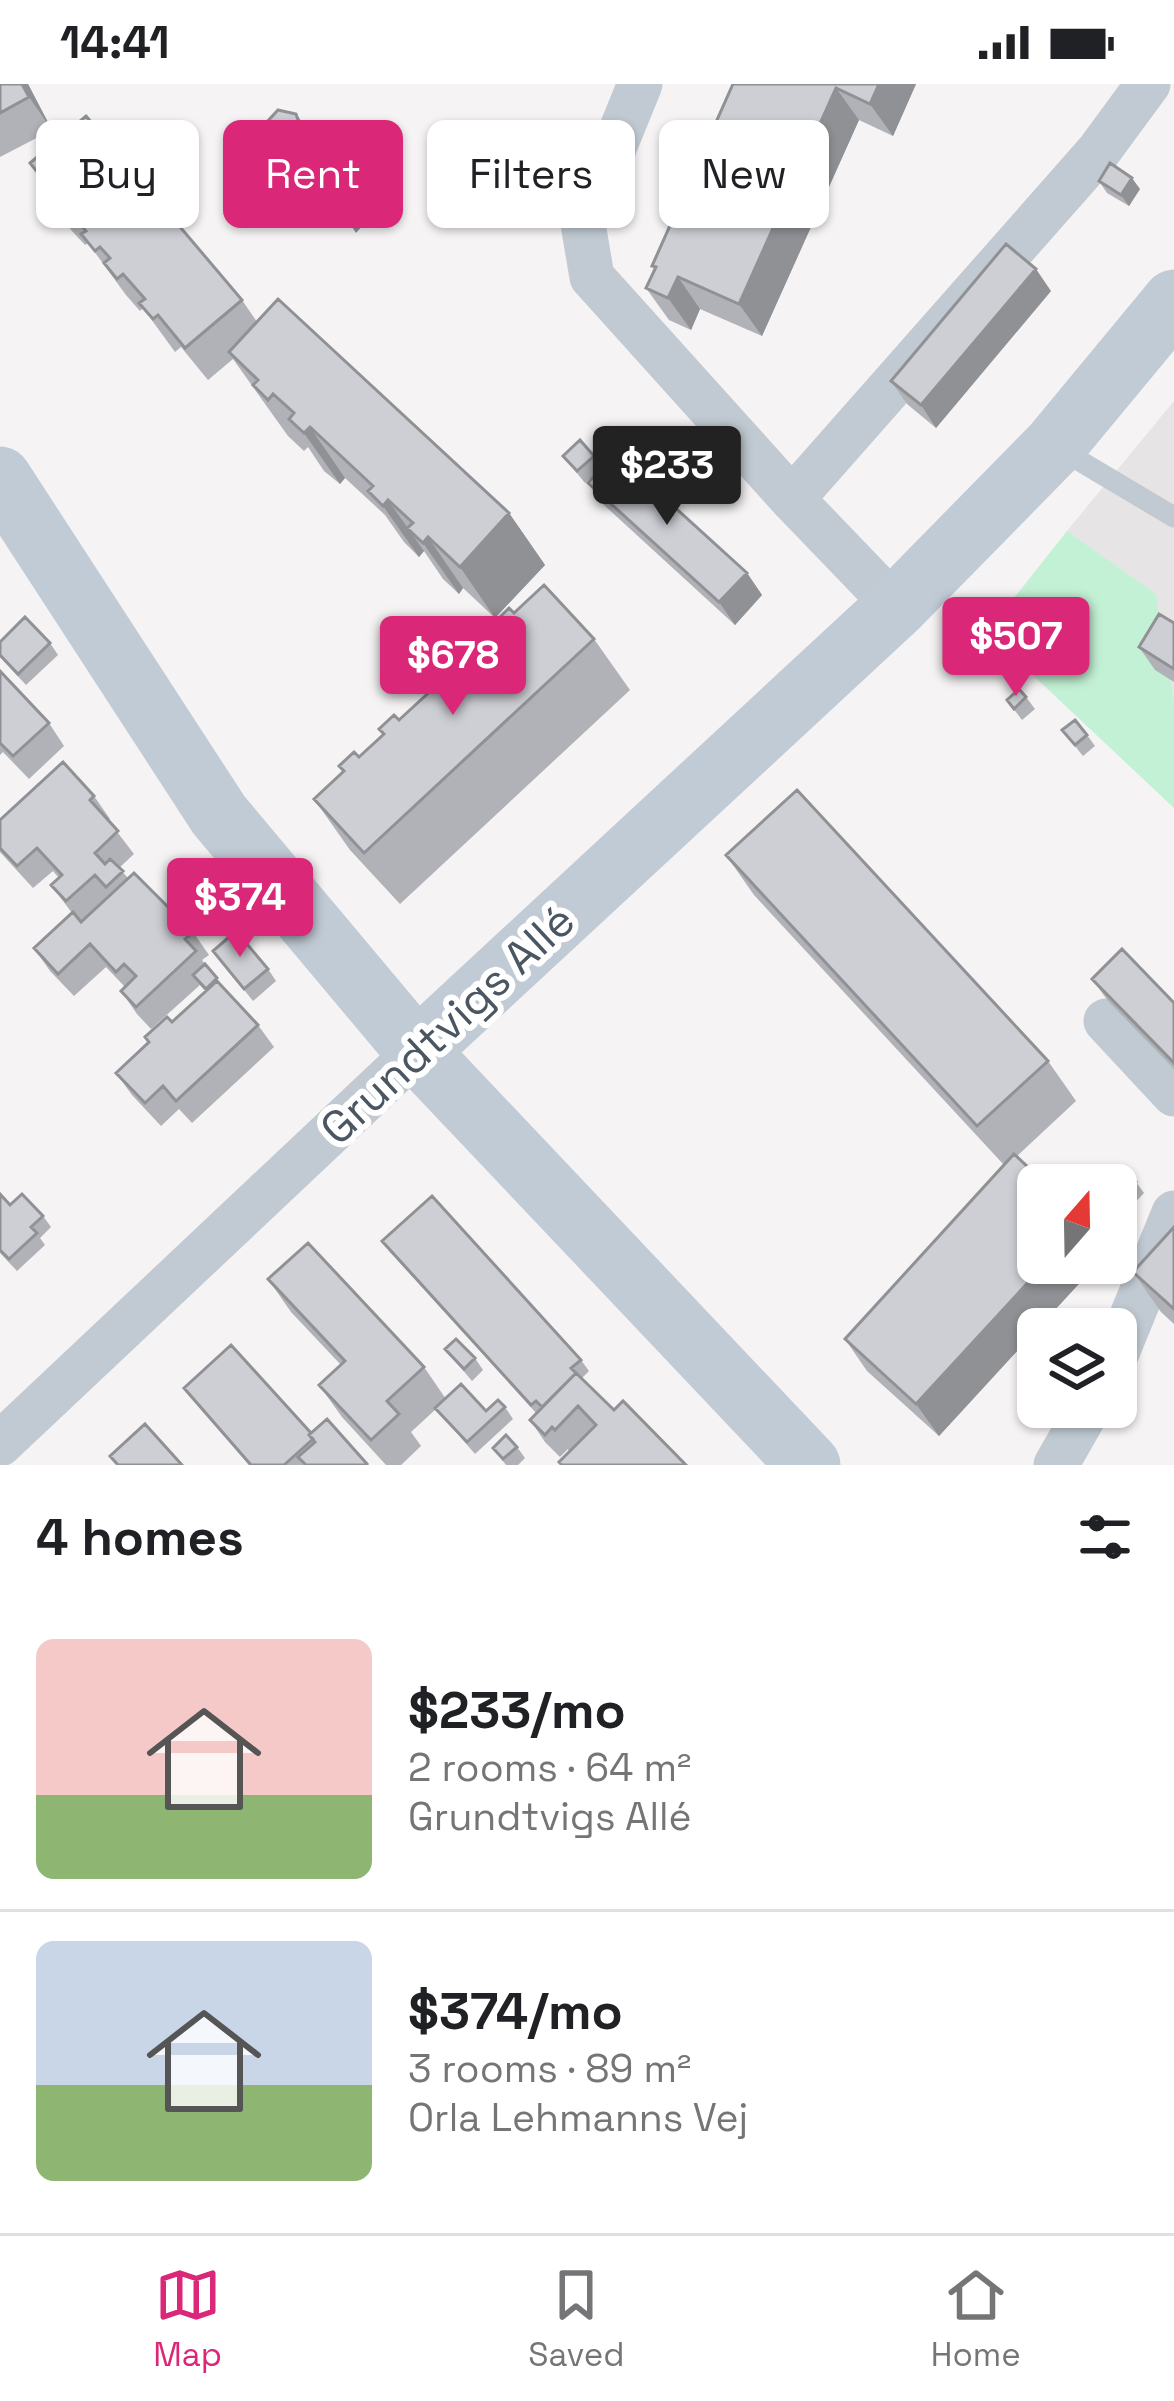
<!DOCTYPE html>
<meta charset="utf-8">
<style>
body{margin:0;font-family:"Space Grotesk",sans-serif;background:#f2f2f2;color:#202124;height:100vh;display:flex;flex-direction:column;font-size:45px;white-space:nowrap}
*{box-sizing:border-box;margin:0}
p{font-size:39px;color:#757577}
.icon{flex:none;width:66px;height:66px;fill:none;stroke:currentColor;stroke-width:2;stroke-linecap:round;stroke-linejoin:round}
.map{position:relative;height:1381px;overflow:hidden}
.side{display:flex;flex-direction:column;background:#fff;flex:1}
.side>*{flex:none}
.banner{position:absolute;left:36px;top:36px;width:1104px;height:108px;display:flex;gap:24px}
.needle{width:78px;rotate:20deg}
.buttons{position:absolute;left:1017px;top:1080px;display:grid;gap:24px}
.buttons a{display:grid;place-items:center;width:120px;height:120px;border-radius:18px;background:#fff;box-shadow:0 3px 9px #0004;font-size:60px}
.price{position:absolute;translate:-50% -102px;padding:0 27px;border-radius:12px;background:#db2777;color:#fff;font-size:39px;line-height:78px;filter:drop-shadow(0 3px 6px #0008)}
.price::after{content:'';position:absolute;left:50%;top:72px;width:36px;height:27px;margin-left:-18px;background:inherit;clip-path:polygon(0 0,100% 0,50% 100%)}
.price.selected{background:#222;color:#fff}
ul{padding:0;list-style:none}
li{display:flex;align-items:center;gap:36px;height:300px;padding:0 36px}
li+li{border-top:3px solid #e0e0e0}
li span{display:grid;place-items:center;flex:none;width:336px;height:240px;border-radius:18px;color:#555}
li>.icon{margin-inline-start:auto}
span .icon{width:144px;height:144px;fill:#fffc;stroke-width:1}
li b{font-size:51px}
h2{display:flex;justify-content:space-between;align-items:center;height:144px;padding:0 36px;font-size:51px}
.tag{padding:0 42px;border-radius:18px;background:#fff;box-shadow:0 3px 9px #0004;font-size:42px;line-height:108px}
.tag.selected{background:#db2777;color:#fff}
.status{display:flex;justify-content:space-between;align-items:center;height:84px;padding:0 60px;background:#fff;direction:ltr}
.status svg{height:33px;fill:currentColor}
.tab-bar{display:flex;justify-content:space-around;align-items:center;height:168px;border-top:3px solid #e0e0e0;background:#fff;font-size:33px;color:#757577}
.tab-bar a{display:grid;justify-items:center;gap:6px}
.tab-bar .selected{color:#db2777}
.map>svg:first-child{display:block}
.education{fill:#e6e4e5}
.green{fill:#c3f1d5}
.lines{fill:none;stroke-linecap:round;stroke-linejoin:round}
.lane{stroke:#c1cad2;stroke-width:21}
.street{stroke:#c1cad2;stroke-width:45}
.secondary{stroke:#c1cbd6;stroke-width:63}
.wall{fill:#b0b2b7}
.shaded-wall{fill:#909195}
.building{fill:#cdcfd5;stroke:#909195;stroke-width:3}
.labels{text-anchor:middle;stroke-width:12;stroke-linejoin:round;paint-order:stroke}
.street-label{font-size:45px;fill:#4a5661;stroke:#fff}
</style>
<div class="status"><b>14:41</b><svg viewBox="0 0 49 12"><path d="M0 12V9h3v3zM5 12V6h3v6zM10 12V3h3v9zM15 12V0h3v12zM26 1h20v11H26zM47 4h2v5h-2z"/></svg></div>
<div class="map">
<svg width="1174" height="1381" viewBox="0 0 1174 1381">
<rect width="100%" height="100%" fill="#f5f3f3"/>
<path class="education" d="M 1174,317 L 1174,616 L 1156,511 L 1067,447 Z"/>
<path class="green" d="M 1067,447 L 1156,510 L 1174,616 L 1174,724 L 987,548 Z"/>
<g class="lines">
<path class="lane" d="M 1058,364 L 1174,433"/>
<path class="street" d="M 640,0 L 583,140 L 592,193 L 792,415 L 896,523
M 792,415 L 1098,68 L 1148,0
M 1106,937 L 1174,1010
M 1116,1271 L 1174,1129
M 0,1360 L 417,967
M 1056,1381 L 1089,1323"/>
<path class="secondary" d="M 0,394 L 219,731 L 417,967 L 809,1381
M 417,967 L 896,523 L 1054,362 L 1174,217"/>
</g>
<path class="wall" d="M 0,0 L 28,0 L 52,46 L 0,73 Z
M 733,0 L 916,0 L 893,52 L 859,36 L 762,252 L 700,225 L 691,246 L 669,236 L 646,204 L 654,185 L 652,182 Z
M 296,30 L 304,41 L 310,59 L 297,73 L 279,69 L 271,57 Z
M 30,79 L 242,216 L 257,238 L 509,429 L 545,481 L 495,534 L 463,504 L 459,510 L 443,495 L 424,467 L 419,473 L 404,458 L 385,431 L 345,394 L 340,400 L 324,387 L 308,363 L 304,367 L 288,352 L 233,275 L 208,296 L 181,263 L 175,268 L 143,224 L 140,227 L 126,211 L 88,159 L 85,161 L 71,146 L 49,114 L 52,111 Z
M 1099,97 L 1140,105 L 1129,122 L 1107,109 Z
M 321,110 L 337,110 L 345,122 L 337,131 Z
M 1051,207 L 936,344 L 907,320 L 891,297 Z
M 563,372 L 594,372 L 602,383 L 747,489 L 762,511 L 735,541 L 604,421 L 588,399 L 599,387 L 585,399 Z
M 514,529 L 594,555 L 630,606 L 400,820 L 350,766 L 314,715 L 343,688 L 339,682 L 359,673 L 383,651 L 379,645 L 399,636 Z
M 1174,539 L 1174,598 L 1155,586 L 1139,563 Z
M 0,558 L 50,559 L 58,571 L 26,601 L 0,573 Z
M 0,587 L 49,639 L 64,662 L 29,695 L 3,668 L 0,671 Z
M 1026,613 L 1035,625 L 1022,636 L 1007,616 Z
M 1062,646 L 1087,651 L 1095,662 L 1083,672 Z
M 94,712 L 110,735 L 108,736 L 134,770 L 119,784 L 128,794 L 193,848 L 209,871 L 202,876 L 205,880 L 225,906 L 258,941 L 274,963 L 192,1039 L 179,1025 L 161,1042 L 132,1011 L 116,989 L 205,907 L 200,901 L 151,945 L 137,930 L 121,907 L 125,903 L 106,883 L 74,912 L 50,887 L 34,864 L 72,829 L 51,801 L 59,794 L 53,787 L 33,804 L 0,768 L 0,736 Z
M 726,771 L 1048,977 L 1076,1017 L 1016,1073 L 1038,1179 L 1098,1179 L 939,1352 L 867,1287 L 845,1255 L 1004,1081 L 754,811 Z
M 213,867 L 268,885 L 276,897 L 253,917 Z
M 1092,895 L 1174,919 L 1174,985 L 1108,917 Z
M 1136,1098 L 1144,1109 L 1127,1127 L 1116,1117 L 1116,1101 Z
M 0,1110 L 10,1121 L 43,1132 L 51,1143 L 40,1154 L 45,1161 L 17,1187 L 0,1169 Z
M 1174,1143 L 1174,1240 L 1161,1228 L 1133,1188 Z
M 382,1157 L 581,1276 L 589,1287 L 582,1294 L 614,1326 L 569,1367 L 568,1365 L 560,1373 L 545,1358 L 530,1336 L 536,1329 L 391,1169 Z
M 268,1195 L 424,1283 L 446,1315 L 486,1327 L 505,1323 L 513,1335 L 475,1370 L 436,1325 L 411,1348 L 421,1362 L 401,1381 L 386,1381 L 342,1333 L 319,1301 L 341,1281 L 291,1228 Z
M 445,1265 L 475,1274 L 483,1286 L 472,1297 Z
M 184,1304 L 311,1349 L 327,1335 L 368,1381 L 249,1381 Z
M 517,1363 L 525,1374 L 518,1381 L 506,1381 L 493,1364 Z"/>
<path class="shaded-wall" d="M 22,0 L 28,0 L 52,46 L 29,13 Z
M 879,0 L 916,0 L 893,52 L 870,20 Z
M 836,4 L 859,36 L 762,252 L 739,220 Z
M 296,30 L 304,41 L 310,59 L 302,48 Z
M 1132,94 L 1140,105 L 1129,122 L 1121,111 Z
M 356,128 L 365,139 L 356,149 L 348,137 Z
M 1036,185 L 1051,207 L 936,344 L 921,321 Z
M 678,193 L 700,225 L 691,246 L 668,214 Z
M 310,343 L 345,394 L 340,400 L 304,349 Z
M 388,416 L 424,467 L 419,473 L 383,422 Z
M 509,429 L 545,481 L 495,534 L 460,483 Z
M 428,453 L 463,504 L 459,510 L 423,459 Z
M 747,489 L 762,511 L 735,541 L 719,518 Z
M 1046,1179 L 1098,1179 L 939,1352 L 916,1320 Z"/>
<path class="building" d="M 0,0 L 22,0 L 29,13 L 0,29 Z
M 733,0 L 879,0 L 870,20 L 836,4 L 739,220 L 678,193 L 668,214 L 646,204 L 656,183 L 652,182 Z
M 278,26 L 296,30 L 302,48 L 289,61 L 271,57 L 266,39 Z
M 86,32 L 242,216 L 185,264 L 158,231 L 153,235 L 139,219 L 145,215 L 123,190 L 117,195 L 104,179 L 110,174 L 100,163 L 95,167 L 81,150 L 86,147 L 68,125 L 63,129 L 49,114 L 54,109 L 30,79 Z
M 1110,79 L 1132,94 L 1121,111 L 1099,97 Z
M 329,102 L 337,110 L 328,119 L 321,110 Z
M 348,120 L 356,128 L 348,137 L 340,130 Z
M 1006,160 L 1036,185 L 921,321 L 891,297 Z
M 278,215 L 509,429 L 460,483 L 428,453 L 423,459 L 407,444 L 413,439 L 388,416 L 383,422 L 368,407 L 373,402 L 310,343 L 304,349 L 289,335 L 294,329 L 273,310 L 268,316 L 253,301 L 258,296 L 229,268 Z
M 580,356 L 594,372 L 577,387 L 563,372 Z
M 615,369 L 747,489 L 719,518 L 588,399 Z
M 544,501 L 594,555 L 364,769 L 314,715 L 344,687 L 339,682 L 354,668 L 359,673 L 384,650 L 379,645 L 394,631 L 399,636 L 462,578 L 457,573 L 473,558 L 477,563 L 499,544 L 494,539 L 509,524 L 514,529 Z
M 1159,530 L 1174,539 L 1174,585 L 1139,563 Z
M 25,533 L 50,559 L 18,590 L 0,571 L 0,558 Z
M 0,587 L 49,639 L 13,672 L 0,659 Z
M 1019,605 L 1026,613 L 1014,625 L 1007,616 Z
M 1075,636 L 1087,651 L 1075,661 L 1062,646 Z
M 63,678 L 94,712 L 90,716 L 118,747 L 95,769 L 105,780 L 110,775 L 123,787 L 106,803 L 95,791 L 66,817 L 51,801 L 62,791 L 37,764 L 17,782 L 0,764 L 0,736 Z
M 797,706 L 1048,977 L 977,1042 L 726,771 Z
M 134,789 L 193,848 L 185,855 L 196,867 L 136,923 L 121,907 L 136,892 L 124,880 L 116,888 L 90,860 L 58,890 L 34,864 L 73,828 L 81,838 Z
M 236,847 L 268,885 L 244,905 L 213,867 Z
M 1122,865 L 1174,919 L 1174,979 L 1092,895 Z
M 205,880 L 217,894 L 206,905 L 193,891 Z
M 217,897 L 258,941 L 176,1017 L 163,1002 L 145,1019 L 116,989 L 149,958 L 145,953 L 167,933 L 172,938 Z
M 1014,1070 L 1047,1101 L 1038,1101 L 1038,1179 L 1046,1179 L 916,1320 L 845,1255 Z
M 1120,1082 L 1136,1098 L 1119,1116 L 1116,1113 L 1116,1101 L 1102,1100 Z
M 0,1110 L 10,1121 L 22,1110 L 43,1132 L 31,1143 L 37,1149 L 9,1175 L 0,1166 Z
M 432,1112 L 581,1276 L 571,1284 L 576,1289 L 542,1323 L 536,1317 L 531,1321 L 382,1157 Z
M 1174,1143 L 1174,1225 L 1133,1188 Z
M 308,1159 L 424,1283 L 387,1317 L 399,1330 L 371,1356 L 319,1301 L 345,1277 L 268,1195 Z
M 456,1255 L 475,1274 L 464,1285 L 445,1265 Z
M 231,1261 L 311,1349 L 309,1351 L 313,1355 L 284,1381 L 251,1381 L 184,1304 Z
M 576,1289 L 614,1326 L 623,1317 L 686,1381 L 562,1381 L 559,1378 L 596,1341 L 578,1322 L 555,1346 L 552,1343 L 545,1351 L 530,1336 Z
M 461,1300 L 486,1327 L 498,1316 L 505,1323 L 467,1358 L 435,1324 Z
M 327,1335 L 367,1380 L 366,1381 L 306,1381 L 298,1373 L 315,1358 L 309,1351 Z
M 145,1340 L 182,1381 L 118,1381 L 110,1372 Z
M 506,1351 L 517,1363 L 503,1375 L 493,1364 Z"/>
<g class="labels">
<g class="street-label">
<text transform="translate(447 940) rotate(-43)" y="16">Grundtvigs Allé</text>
</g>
</g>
</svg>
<div class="buttons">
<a><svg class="needle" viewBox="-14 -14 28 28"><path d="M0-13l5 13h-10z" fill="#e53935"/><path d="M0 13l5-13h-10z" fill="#757577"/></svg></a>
<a><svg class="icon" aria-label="layers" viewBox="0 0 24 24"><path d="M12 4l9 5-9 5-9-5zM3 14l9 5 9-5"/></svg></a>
</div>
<b class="price selected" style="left:667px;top:444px">$233</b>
<b class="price" style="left:1016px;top:615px">$507</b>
<b class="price" style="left:453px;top:634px">$678</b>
<b class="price" style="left:240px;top:876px">$374</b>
<div class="banner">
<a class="tag">Buy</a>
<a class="tag selected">Rent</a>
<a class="tag">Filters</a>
<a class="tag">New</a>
</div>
</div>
<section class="side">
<h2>4 homes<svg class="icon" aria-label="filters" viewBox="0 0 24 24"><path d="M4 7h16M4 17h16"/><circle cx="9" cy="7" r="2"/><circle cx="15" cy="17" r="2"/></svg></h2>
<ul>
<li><span style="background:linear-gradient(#f6c9c9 65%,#8fb573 0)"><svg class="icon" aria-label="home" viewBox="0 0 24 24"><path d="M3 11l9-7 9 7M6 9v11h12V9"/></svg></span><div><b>$233/mo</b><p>2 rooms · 64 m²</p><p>Grundtvigs Allé</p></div></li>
<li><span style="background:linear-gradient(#c9d6e8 60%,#8fb573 0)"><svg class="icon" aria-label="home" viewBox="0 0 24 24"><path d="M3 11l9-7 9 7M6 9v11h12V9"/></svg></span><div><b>$374/mo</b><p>3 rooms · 89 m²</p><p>Orla Lehmanns Vej</p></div></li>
</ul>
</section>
<nav class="tab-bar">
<a class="selected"><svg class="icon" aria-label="map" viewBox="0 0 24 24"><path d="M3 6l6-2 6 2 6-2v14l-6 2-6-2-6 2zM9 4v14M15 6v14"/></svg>Map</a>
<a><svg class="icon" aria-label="saved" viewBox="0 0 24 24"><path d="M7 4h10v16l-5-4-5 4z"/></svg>Saved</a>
<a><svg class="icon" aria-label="home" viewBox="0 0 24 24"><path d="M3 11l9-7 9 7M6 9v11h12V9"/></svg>Home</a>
</nav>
